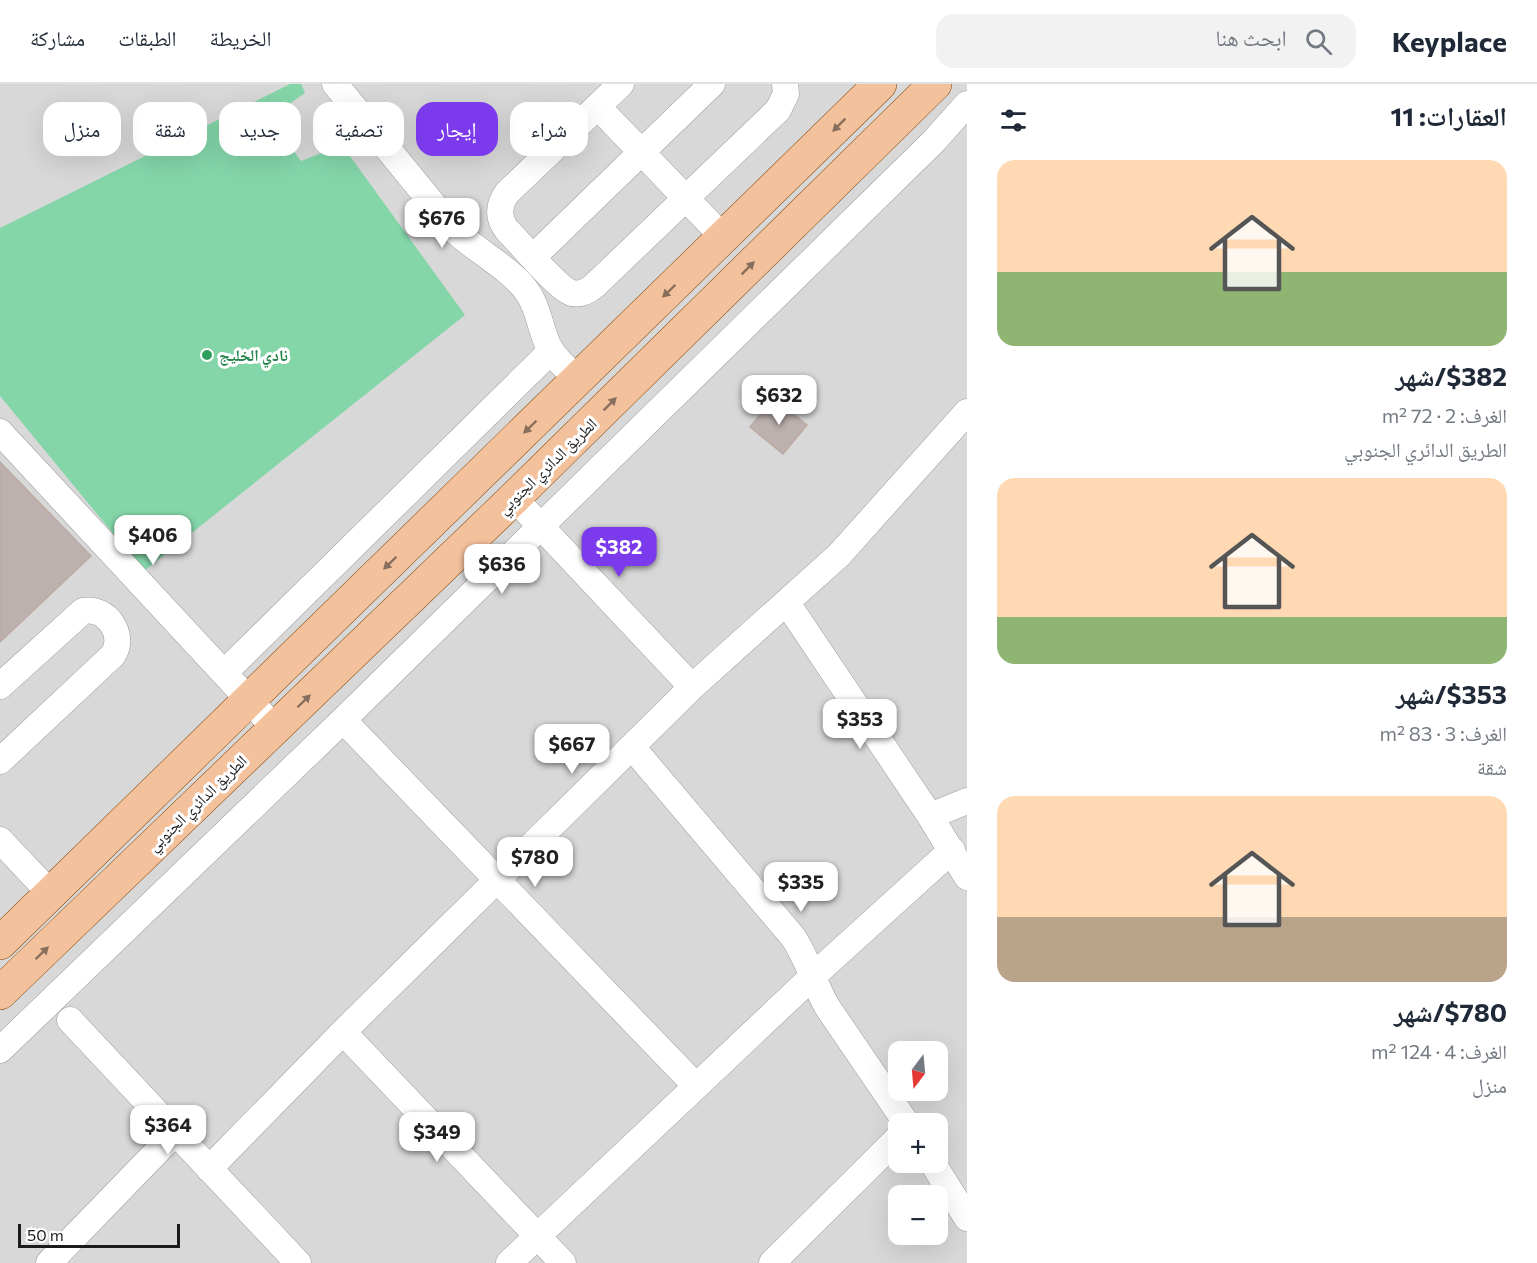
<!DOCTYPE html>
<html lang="ar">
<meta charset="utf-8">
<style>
body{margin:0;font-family:Commissioner,"Noto Naskh Arabic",sans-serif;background:#f2f2f3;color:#1f2937;direction:rtl;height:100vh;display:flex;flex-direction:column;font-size:22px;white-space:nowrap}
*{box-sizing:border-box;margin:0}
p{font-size:20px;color:#747a83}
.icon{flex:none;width:33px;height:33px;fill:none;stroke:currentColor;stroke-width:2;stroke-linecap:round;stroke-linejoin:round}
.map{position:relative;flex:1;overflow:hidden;direction:ltr}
.drawer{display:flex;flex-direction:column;background:#fff;width:570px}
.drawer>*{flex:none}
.top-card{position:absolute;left:18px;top:18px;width:570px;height:54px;direction:rtl;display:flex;gap:12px}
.needle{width:39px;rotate:196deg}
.controls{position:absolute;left:888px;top:957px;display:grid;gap:12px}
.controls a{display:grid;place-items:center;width:60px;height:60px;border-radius:12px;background:#fff;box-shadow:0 6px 24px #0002;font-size:30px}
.scale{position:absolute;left:18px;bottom:15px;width:162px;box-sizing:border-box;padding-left:6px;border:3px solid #1b1b1b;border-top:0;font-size:16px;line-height:21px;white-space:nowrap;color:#1b1b1b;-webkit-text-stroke:4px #fff;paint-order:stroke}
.price{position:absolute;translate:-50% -51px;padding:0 14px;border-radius:12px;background:#fff;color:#222;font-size:20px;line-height:39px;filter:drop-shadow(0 2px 3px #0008)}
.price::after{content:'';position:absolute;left:50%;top:36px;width:18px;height:14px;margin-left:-9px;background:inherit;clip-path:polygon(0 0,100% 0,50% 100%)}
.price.current{background:#7c3aed;color:#fff}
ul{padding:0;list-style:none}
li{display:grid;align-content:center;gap:12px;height:318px;padding:0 30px}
li span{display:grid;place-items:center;height:186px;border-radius:18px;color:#555}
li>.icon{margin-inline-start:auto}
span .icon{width:108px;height:108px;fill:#fffc;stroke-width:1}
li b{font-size:26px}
h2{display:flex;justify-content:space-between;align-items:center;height:72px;padding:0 30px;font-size:26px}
.chip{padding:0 21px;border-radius:18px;background:#fff;box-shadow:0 6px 24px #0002;font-size:21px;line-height:54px}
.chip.current{background:#7c3aed;color:#fff}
header{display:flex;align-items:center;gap:36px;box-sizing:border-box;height:84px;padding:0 30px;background:#fff;border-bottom:2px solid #e0e1e3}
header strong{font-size:28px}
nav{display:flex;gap:33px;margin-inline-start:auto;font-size:21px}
.search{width:420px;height:54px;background:#f2f2f3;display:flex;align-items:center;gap:15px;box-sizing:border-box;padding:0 21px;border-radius:18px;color:#747a83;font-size:22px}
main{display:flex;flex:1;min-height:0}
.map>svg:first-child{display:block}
.residential{fill:#d9d8d8;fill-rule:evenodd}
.pitch{fill:#84d6a9}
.building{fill:#bcb1ae;stroke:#bcaba4;stroke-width:1.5}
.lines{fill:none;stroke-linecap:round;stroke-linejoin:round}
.minor-casing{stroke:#9c9c9c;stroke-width:27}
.major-casing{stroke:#864a0b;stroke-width:34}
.minor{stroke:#fff;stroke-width:26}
.major{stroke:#f4c19d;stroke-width:33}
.oneway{fill:#886e5c}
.leisure-dot{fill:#2e9e5b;stroke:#fff;stroke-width:2}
.labels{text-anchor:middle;stroke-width:6;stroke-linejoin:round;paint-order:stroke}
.leisure-label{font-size:16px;font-weight:bold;fill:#27864d;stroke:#fff;text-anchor:start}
.street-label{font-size:16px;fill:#1b1b1b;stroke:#fff}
</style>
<header>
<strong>Keyplace</strong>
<div class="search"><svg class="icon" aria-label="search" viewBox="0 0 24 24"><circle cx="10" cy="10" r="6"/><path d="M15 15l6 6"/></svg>ابحث هنا</div>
<nav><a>الخريطة</a><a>الطبقات</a><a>مشاركة</a></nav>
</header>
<main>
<section class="drawer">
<h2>العقارات: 11<svg class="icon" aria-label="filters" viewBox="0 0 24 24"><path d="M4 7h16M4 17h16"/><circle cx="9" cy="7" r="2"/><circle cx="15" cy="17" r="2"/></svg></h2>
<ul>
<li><span style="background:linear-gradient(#ffd9b3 60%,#8fb573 0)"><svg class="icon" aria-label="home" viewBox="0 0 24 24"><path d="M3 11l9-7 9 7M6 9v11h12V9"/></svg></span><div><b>$382/شهر</b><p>الغرف: 2 · 72 m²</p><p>الطريق الدائري الجنوبي</p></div></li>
<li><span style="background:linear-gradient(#ffd9b3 75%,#8fb573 0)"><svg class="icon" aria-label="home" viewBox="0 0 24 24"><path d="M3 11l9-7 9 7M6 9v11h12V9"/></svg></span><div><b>$353/شهر</b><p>الغرف: 3 · 83 m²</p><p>شقة</p></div></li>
<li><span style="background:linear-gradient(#ffd9b3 65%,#b9a48a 0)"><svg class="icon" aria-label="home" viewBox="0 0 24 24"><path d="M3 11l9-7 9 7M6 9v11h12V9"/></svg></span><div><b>$780/شهر</b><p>الغرف: 4 · 124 m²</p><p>منزل</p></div></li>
</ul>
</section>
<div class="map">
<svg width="967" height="1179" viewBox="0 0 967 1179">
<rect width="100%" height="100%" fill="#ece6e1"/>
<path class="residential" d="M 0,0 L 967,0 L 967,1179 L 0,1179 ZM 898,968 L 938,968 L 938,1006 L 898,1006 ZM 898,1040 L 938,1040 L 938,1078 L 898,1078 ZM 898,1112 L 938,1112 L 938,1150 L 898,1150 Z"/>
<path class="pitch" d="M 290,0 L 301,0 L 305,9 L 269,34 L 301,77 L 342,61 L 465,231 L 144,487 L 0,312 L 0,144 Z"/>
<path class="building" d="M 774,314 L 807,341 L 783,370 L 750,343 Z
M 0,378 L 91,472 L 0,558 Z"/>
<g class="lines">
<defs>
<path id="minor" d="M 335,0 L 454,146 C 476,167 512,185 528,209 C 539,225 540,244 548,261 C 555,275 567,285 578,295
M 621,0 L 507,109 C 498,122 498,134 507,146 C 520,159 558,205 572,209 C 581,211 588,207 594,202 L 778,26 L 786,10 L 785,0
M 598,23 L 724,154
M 533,173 L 712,0
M 0,348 L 275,644
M 514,414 L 692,603
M 787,519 L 930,732 L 967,793
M 224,589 L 551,267
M 0,602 L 83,527 C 107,522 126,551 113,571 L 0,677
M 343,636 L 696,1002
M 632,663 L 793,853 C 808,875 814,901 828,924 L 907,1040
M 930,732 L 967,717
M 0,756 L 51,810
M 70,936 L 298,1179
M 343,948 L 563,1179
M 0,966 L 343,636 L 934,57 L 967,20
M 932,1078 L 967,1134
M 209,1085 L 343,948 L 692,603 L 839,471 L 967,328
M 49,1179 L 175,1049
M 509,1179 L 812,893 L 952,766
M 772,1179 L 898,1054"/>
<path id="major" d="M 0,859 L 880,0
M 0,909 L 514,414 L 935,0"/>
</defs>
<use href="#minor" class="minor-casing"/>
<use href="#major" class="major-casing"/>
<use href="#minor" class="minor"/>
<use href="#major" class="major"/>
</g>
<defs><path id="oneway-solid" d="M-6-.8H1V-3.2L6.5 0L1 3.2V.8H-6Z" transform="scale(1.5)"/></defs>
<g class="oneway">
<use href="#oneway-solid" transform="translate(839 41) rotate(135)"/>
<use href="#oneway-solid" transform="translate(748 184) rotate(-45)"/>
<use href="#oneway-solid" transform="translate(669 207) rotate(136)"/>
<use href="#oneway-solid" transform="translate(610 320) rotate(-45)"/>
<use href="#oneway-solid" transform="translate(530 343) rotate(136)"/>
<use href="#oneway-solid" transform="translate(390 479) rotate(136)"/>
<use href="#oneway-solid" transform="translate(304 617) rotate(-44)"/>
<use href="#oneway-solid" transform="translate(42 869) rotate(-44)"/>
</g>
<circle class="leisure-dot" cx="207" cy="271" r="6"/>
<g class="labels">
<g class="leisure-label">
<text x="219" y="277">نادي الخليج</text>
</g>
<g class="street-label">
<text transform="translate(547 382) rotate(-44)" y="6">الطريق الدائري الجنوبي</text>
<text transform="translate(197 719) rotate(-44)" y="6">الطريق الدائري الجنوبي</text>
</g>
</g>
</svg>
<div class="controls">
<a><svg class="needle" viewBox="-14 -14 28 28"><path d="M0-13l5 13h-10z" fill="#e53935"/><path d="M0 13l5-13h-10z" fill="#747a83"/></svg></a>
<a>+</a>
<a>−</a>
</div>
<div class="scale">50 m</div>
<b class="price" style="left:442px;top:165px">$676</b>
<b class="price" style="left:779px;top:342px">$632</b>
<b class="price" style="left:153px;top:482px">$406</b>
<b class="price current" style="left:619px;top:494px">$382</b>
<b class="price" style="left:502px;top:511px">$636</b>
<b class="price" style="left:860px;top:666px">$353</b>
<b class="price" style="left:572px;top:691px">$667</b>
<b class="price" style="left:535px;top:804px">$780</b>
<b class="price" style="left:801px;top:829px">$335</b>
<b class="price" style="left:168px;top:1072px">$364</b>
<b class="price" style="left:437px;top:1079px">$349</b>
<div class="top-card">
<a class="chip">شراء</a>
<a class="chip current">إيجار</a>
<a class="chip">تصفية</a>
<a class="chip">جديد</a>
<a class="chip">شقة</a>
<a class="chip">منزل</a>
</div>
</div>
</main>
